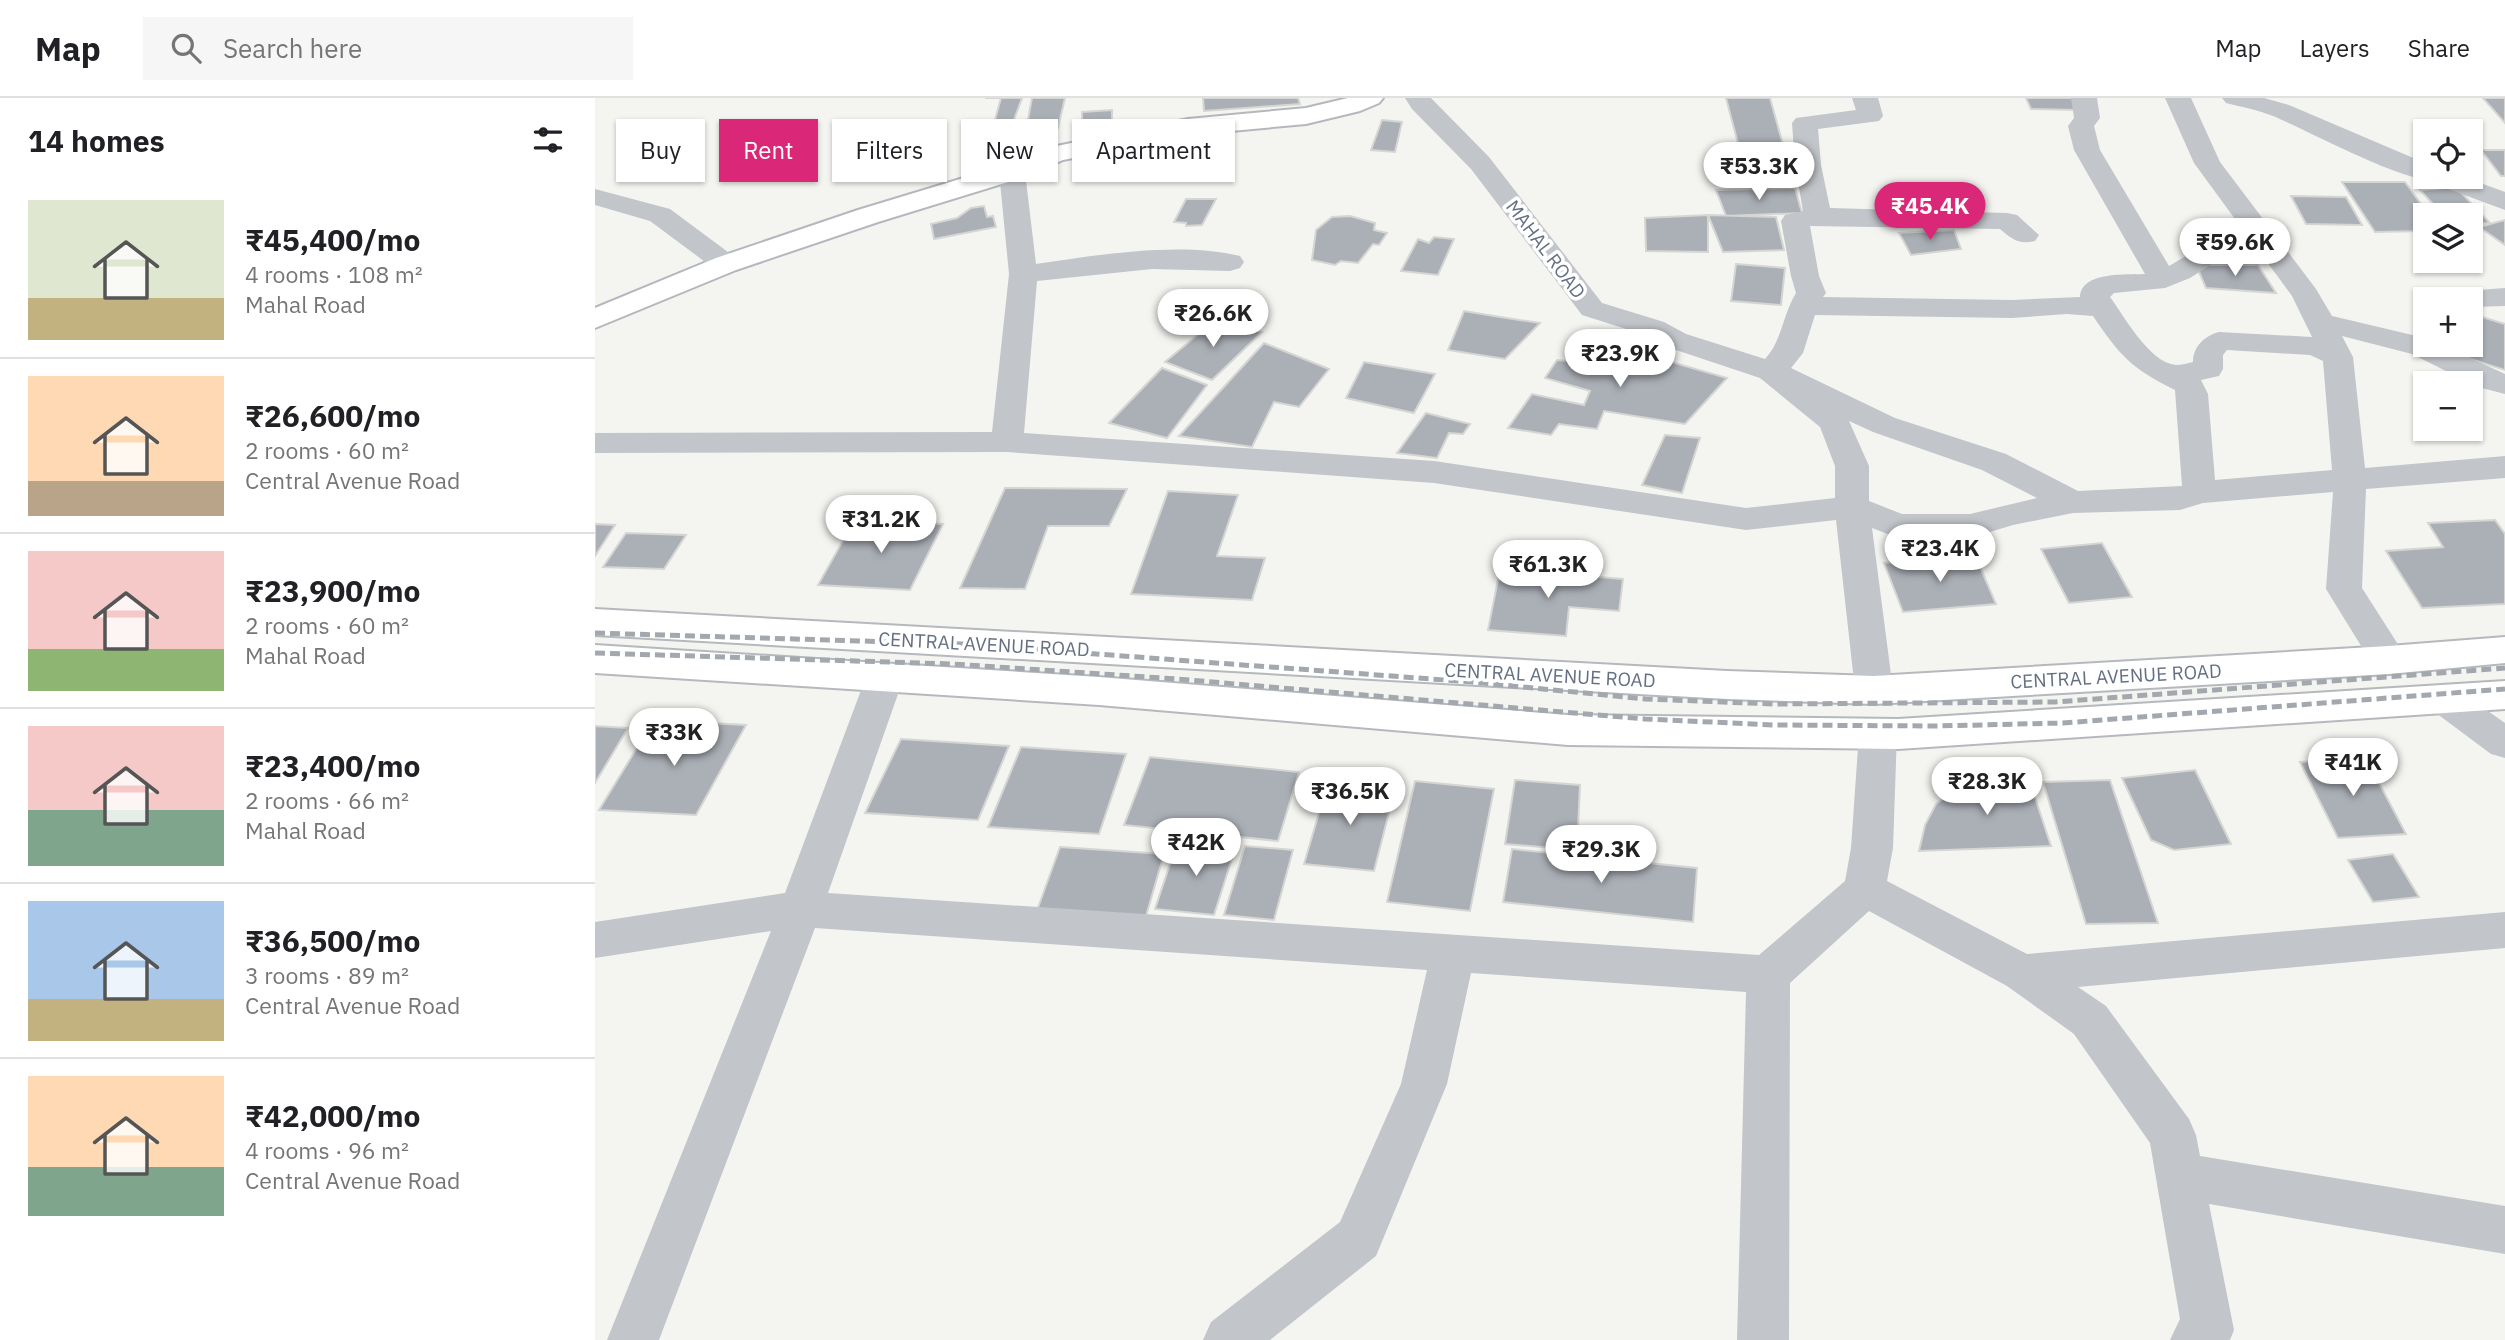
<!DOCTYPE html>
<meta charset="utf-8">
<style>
body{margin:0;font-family:"IBM Plex Sans",sans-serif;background:#f6f6f6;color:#202124;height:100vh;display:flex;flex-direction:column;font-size:26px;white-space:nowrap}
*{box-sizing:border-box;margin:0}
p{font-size:23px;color:#757577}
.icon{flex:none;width:38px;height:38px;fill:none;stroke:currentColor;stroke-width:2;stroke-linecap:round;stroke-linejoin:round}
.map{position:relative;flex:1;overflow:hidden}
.details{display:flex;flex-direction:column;background:#fff;width:595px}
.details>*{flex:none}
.banner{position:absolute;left:21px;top:21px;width:665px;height:63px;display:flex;gap:14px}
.buttons{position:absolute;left:1818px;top:21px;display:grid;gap:14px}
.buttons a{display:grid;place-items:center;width:70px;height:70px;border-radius:0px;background:#fff;box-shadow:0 2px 5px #0004;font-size:35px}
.price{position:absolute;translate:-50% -60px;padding:0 16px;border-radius:24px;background:#fff;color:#222;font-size:23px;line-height:46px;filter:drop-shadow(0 2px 4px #0008)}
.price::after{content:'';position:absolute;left:50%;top:42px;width:21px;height:16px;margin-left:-10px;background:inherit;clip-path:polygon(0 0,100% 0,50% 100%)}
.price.on{background:#db2777;color:#fff}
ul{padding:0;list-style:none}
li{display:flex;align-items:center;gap:21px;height:175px;padding:0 28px}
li+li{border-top:2px solid #e0e0e0}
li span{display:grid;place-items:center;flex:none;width:196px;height:140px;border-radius:0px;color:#555}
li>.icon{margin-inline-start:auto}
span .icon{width:84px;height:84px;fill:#fffc;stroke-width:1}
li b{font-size:30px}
h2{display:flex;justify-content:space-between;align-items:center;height:84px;padding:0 28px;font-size:30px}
.pill{padding:0 24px;border-radius:0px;background:#fff;box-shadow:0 2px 5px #0004;font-size:24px;line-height:63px}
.pill.on{background:#db2777;color:#fff}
header{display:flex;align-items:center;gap:42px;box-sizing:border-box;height:98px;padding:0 35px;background:#fff;border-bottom:2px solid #e0e0e0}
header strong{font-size:33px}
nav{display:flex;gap:38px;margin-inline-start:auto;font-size:24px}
.search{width:490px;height:63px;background:#f6f6f6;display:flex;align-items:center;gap:18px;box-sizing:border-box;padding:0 24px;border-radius:0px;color:#757577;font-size:26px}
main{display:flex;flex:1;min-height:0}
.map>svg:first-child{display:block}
.building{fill:#abb0b7;stroke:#d5d6d3;stroke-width:2}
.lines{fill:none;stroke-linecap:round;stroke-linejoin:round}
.secondary-casing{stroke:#b4b8be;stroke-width:4}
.primary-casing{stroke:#b5b8bd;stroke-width:4}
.minor{fill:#c2c5c9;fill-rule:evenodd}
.secondary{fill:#fff;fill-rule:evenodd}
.primary{fill:#fff;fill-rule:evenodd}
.rail{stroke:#a3a7ae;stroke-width:5;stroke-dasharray:10 5;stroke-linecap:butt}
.labels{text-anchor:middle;stroke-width:7;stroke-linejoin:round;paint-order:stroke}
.street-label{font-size:19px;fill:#647082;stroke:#fff}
</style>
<header>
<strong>Map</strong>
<div class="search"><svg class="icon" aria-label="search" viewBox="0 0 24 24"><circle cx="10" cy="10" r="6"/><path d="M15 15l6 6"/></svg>Search here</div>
<nav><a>Map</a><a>Layers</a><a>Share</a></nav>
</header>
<main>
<section class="details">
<h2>14 homes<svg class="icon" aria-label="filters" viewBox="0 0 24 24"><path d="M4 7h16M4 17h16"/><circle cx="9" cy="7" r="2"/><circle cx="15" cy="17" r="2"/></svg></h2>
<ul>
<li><span style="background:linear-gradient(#dfe7d0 70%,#c2b280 0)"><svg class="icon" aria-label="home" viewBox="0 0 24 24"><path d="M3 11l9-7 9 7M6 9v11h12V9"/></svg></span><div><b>₹45,400/mo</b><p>4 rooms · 108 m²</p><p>Mahal Road</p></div></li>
<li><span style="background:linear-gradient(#ffd9b3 75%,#b9a48a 0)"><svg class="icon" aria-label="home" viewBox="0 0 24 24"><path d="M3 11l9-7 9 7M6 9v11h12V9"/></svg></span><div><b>₹26,600/mo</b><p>2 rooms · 60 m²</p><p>Central Avenue Road</p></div></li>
<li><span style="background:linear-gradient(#f6c9c9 70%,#8fb573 0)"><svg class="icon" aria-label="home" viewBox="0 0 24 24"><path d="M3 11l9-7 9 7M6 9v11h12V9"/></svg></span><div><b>₹23,900/mo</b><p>2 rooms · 60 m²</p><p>Mahal Road</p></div></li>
<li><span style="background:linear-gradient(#f6c9c9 60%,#7fa58c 0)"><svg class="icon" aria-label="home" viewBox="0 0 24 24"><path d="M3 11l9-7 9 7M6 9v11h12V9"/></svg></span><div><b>₹23,400/mo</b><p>2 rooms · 66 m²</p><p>Mahal Road</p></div></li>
<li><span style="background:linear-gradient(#a9c7e8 70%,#c2b280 0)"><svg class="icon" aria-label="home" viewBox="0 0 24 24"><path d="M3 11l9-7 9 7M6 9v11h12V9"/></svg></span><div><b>₹36,500/mo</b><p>3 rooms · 89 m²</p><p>Central Avenue Road</p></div></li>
<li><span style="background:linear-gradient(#ffd9b3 65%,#7fa58c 0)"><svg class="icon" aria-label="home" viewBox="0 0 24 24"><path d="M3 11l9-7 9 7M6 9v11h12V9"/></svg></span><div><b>₹42,000/mo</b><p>4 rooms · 96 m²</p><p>Central Avenue Road</p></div></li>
</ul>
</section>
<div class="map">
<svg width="1910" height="1242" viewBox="0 0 1910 1242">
<rect width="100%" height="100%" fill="#f4f5f1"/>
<path class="building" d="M 390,0 L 427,0 L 416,30 L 398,29 L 406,0 Z
M 437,0 L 470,0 L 463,30 L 431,32 Z
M 608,0 L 703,0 L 705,6 L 609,13 Z
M 1131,0 L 1175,0 L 1200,90 L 1155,91 Z
M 1431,0 L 1479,0 L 1484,12 L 1436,11 Z
M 1888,0 L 1910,0 L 1910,25 Z
M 517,12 L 517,27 L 487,30 L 487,14 Z
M 787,22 L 807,24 L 800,54 L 776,52 Z
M 1886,52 L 1910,52 L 1910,78 L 1906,78 Z
M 1747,84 L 1810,84 L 1834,117 L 1830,117 L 1830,133 L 1780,134 Z
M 1861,89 L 1895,125 L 1876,126 L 1876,117 L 1848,117 L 1825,92 Z
M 1200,90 L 1207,115 L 1131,118 L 1121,92 Z
M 1696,98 L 1751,99 L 1767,127 L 1711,126 Z
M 591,101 L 621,101 L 607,127 L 591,128 L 591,125 L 579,124 Z
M 389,108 L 392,119 L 398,118 L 401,129 L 339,141 L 336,126 L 362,120 L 376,110 Z
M 1113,117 L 1113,154 L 1051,153 L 1050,120 Z
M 1113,117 L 1181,119 L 1189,152 L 1128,154 Z
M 755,118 L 780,125 L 779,132 L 792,135 L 784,147 L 778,146 L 763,165 L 746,163 L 740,167 L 717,162 L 721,132 L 737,119 Z
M 1910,122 L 1910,147 L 1884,129 Z
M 1359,132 L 1366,151 L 1316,157 L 1304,135 Z
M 839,139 L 859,141 L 843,177 L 806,173 L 823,141 L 834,145 Z
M 1141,166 L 1190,170 L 1186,207 L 1136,203 Z
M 1601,167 L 1663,167 L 1681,195 L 1611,190 Z
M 617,196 L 632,197 L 618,220 L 608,223 L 596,220 Z
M 869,213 L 905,219 L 945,225 L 910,261 L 853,252 Z
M 1887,219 L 1910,226 L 1910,272 L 1866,258 L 1872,247 L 1876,247 L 1876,240 Z
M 619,223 L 667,234 L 617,282 L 570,264 Z
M 1013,234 L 1055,243 L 1048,256 L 1132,280 L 1090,326 L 1009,313 L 1002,331 L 964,326 L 956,337 L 913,330 L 937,296 L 989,307 L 995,293 L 950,280 L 962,262 L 1000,266 Z
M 669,245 L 734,271 L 704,309 L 679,304 L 657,349 L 584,338 Z
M 769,264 L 840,276 L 819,315 L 751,300 Z
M 567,270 L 612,287 L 572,340 L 514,325 Z
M 831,315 L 875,326 L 868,336 L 854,335 L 842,360 L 802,355 Z
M 1070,337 L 1105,340 L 1087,395 L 1047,387 Z
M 410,390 L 532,391 L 514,428 L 453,428 L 430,491 L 365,490 Z
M 573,393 L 643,397 L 622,458 L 670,460 L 657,502 L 536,496 Z
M 1900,422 L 1910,436 L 1910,506 L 1827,510 L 1791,453 L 1848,449 L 1833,425 Z
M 259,423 L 348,426 L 315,492 L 223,487 Z
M 0,426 L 20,427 L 0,458 Z
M 31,435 L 91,437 L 69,471 L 8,469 Z
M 1507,445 L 1537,499 L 1474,505 L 1446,451 Z
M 1380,457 L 1401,506 L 1308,514 L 1289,465 Z
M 905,471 L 1028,481 L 1024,513 L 974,509 L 971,538 L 893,532 Z
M 59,622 L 151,627 L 101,717 L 4,712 Z
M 0,628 L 33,630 L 0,685 Z
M 306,641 L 414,648 L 383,722 L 270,715 Z
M 426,649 L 531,656 L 504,736 L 393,729 Z
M 555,659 L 704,674 L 683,743 L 529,727 Z
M 1771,660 L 1811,736 L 1743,740 L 1705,664 Z
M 1600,672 L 1636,746 L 1579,752 L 1556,742 L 1527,680 Z
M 1432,675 L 1456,748 L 1324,753 L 1330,727 L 1341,706 L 1365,689 L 1390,681 Z
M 920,682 L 985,687 L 982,752 L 910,746 Z
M 1515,682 L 1535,742 L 1563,825 L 1491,826 L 1448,684 Z
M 820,683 L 899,691 L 875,813 L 792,804 Z
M 733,684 L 800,691 L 779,773 L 709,766 Z
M 583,742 L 641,748 L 619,817 L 560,811 Z
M 650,748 L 698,752 L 679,822 L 629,817 Z
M 465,749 L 569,756 L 549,825 L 440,818 Z
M 917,751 L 1102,770 L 1098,824 L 908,804 Z
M 1798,756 L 1824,799 L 1778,804 L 1753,762 Z"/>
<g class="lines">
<defs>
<path id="secondary" d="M 753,0 L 788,0 L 784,5 L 765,13 L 711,26 L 593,37 L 468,62 L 426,80 L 283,124 L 141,172 L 0,230 L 0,210 L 121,160 L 263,112 L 408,68 L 452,50 L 593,21 L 711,10 Z"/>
<path id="primary" d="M 0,511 L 1132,573 L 1279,578 L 1794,548 L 1910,539 L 1910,565 L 1794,576 L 1279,606 L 1132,601 L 0,537 Z
M 0,547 L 504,579 L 973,617 L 1303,621 L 1910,583 L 1910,611 L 1303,651 L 973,647 L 504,607 L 0,575 Z"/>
</defs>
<use href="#secondary" class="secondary-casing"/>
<use href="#primary" class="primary-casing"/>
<path class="minor" d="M 810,0 L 836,0 L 894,59 L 1007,205 L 1069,224 L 1091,236 L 1170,261 C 1187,243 1188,216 1201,195 L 1196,178 L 1186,123 L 1190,117 L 1208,113 L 1200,67 L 1197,25 L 1201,20 L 1261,12 L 1257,0 L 1283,0 L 1288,18 L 1284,23 L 1223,31 L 1226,67 L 1235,110 L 1412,115 L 1422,117 L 1444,137 L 1440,143 C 1424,147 1417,141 1405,131 L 1215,128 L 1224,178 L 1231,195 L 1228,199 L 1417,202 L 1485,199 C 1486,173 1532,177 1550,176 L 1479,52 L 1473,28 L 1479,20 L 1476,0 L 1502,0 L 1505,20 L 1499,28 L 1505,52 L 1574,168 L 1601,152 L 1611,149 L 1659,147 L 1599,65 L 1570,0 L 1596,0 L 1625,64 L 1721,191 L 1737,218 L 1830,240 L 1830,247 L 1847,247 L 1910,276 L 1910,296 L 1883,289 L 1817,256 L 1747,238 L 1758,259 L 1770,370 L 1910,358 L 1910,380 L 1771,391 L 1767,490 L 1813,562 L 1807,572 L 1794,576 L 1781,572 L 1731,491 L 1738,394 L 1608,405 L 1585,412 L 1478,415 L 1418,427 L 1375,440 L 1303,440 L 1277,430 L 1298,592 L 1292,602 L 1279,606 L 1266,602 L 1260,592 L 1241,422 L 1151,432 L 839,385 L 412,354 L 0,355 L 0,335 L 397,334 L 414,176 L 404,74 L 408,68 L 417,66 L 426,68 L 430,74 L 441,166 C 503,157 584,143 645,158 L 649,164 L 645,170 L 635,173 L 557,171 L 442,183 L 429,335 L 839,363 L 1151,410 L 1240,400 L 1240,368 L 1225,329 L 1165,280 L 1069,248 L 1047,236 L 987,217 L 876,71 L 817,11 ZM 1672,164 L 1697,198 L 1717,239 L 1624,234 C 1609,238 1598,249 1598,264 C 1593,265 1586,267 1581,267 C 1554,265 1528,216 1515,199 L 1519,195 L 1570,190 L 1595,180 L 1617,166 ZM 1472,216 L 1498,218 C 1525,258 1536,270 1580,292 L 1587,388 L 1483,393 L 1411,356 L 1300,320 L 1196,270 L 1208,255 L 1220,217 L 1417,220 ZM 1632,252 L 1715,257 L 1728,263 L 1737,372 L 1620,382 L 1613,296 L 1606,282 L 1624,278 L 1628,271 L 1628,257 ZM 1254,323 L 1278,334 L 1387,372 L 1442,400 L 1375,416 L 1307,416 L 1274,403 L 1274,368 Z
M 1627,0 L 1669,0 L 1694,7 L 1830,65 L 1830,79 L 1869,79 L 1910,94 L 1910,112 L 1837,85 L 1834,81 C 1808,84 1709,31 1678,18 C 1663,12 1647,9 1631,5 Z
M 0,91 L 75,111 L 141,160 L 145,166 L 141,172 L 131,175 L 121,172 L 55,123 L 0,107 Z
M 1910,190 L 1910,208 L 1876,209 L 1876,201 L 1838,201 L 1843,195 Z
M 290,565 L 303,569 L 309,579 L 233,795 L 1164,857 L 1250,783 L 1256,750 L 1264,635 L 1269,625 L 1283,620 L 1297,625 L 1302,635 L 1298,750 L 1292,783 L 1432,856 L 1910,814 L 1910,850 L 1483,889 L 1511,908 L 1594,1021 L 1601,1037 L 1605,1058 L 1910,1108 L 1910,1156 L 1614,1106 L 1639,1232 L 1635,1242 L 1575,1242 L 1585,1221 L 1555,1045 L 1479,936 L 1412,888 L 1274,813 L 1195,885 L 1194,1242 L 1142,1242 L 1151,894 L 876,875 L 852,986 L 781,1158 L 675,1242 L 608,1242 L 616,1224 L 745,1124 L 806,986 L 832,872 L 220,830 L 64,1242 L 12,1242 L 176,833 L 0,860 L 0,824 L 190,795 L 271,579 L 277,569 Z
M 1850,588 L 1863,592 L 1910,625 L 1910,660 L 1896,656 L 1837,612 L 1831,602 L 1837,592 Z"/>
<use href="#secondary" class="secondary"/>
<use href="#primary" class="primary"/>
<path class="rail" d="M 0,535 L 367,546 L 877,584 L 1051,601 L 1179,606 L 1460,604 L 1910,570
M 0,555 L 358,566 L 582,581 L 1050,621 L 1180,627 L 1341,628 L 1468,625 L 1910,591"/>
</g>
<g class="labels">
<g class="street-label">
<text transform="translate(951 151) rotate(53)" y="7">MAHAL ROAD</text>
<text transform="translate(389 546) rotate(3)" y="7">CENTRAL AVENUE ROAD</text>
<text transform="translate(955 577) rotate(3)" y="7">CENTRAL AVENUE ROAD</text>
<text transform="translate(1521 578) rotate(-3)" y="7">CENTRAL AVENUE ROAD</text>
</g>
</g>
</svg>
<div class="buttons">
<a><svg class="icon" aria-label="locate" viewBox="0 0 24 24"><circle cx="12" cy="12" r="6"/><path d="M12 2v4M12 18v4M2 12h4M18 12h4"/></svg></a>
<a><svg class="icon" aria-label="layers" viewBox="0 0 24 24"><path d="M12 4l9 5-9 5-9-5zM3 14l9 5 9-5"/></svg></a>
<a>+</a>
<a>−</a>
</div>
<b class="price" style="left:1164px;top:104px">₹53.3K</b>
<b class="price on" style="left:1335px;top:144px">₹45.4K</b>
<b class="price" style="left:1640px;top:180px">₹59.6K</b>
<b class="price" style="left:618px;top:251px">₹26.6K</b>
<b class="price" style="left:1025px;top:291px">₹23.9K</b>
<b class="price" style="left:286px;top:457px">₹31.2K</b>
<b class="price" style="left:1345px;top:486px">₹23.4K</b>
<b class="price" style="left:953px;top:502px">₹61.3K</b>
<b class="price" style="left:79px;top:670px">₹33K</b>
<b class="price" style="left:1758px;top:700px">₹41K</b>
<b class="price" style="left:1392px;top:719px">₹28.3K</b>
<b class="price" style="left:755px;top:729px">₹36.5K</b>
<b class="price" style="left:601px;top:780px">₹42K</b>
<b class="price" style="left:1006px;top:787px">₹29.3K</b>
<div class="banner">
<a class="pill">Buy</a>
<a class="pill on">Rent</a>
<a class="pill">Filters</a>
<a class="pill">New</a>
<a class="pill">Apartment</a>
</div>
</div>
</main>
